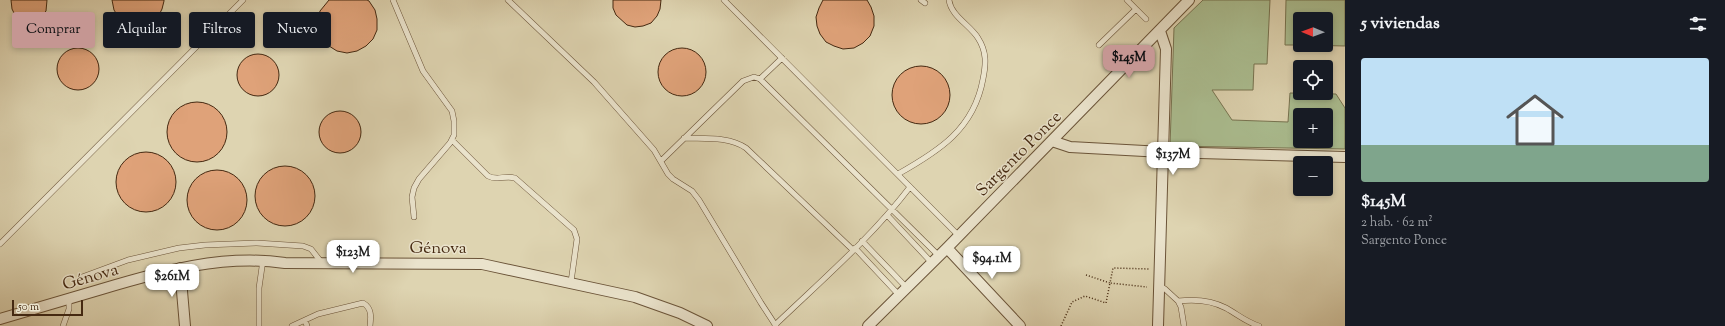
<!DOCTYPE html>
<html lang="es">
<meta charset="utf-8">
<style>
body{margin:0;font-family:"Sorts Mill Goudy",serif;background:#20242c;color:#f1f3f6;height:100vh;display:flex;flex-direction:column;font-size:15px;white-space:nowrap}
*{box-sizing:border-box;margin:0}
p{font-size:13px;color:#9ea1a6}
.icon{flex:none;width:22px;height:22px;fill:none;stroke:currentColor;stroke-width:2;stroke-linecap:round;stroke-linejoin:round}
.map{position:relative;flex:1;overflow:hidden}
.panel{display:flex;flex-direction:column;background:#171b24;width:380px}
.panel>*{flex:none}
.banner{position:absolute;left:12px;top:12px;width:380px;height:36px;display:flex;gap:8px}
.needle{width:26px;rotate:271deg}
.tools{position:absolute;left:1293px;top:12px;display:grid;gap:8px}
.tools a{display:grid;place-items:center;width:40px;height:40px;border-radius:4px;background:#171b24;box-shadow:0 2px 6px #0003;font-size:20px}
.scale{position:absolute;left:12px;bottom:10px;width:71px;box-sizing:border-box;padding-left:4px;border:2px solid #452911;border-top:0;font-size:11px;line-height:14px;white-space:nowrap;color:#452911;-webkit-text-stroke:3px #eae3cc;paint-order:stroke}
.price{position:absolute;translate:-50% -34px;padding:0 9px;border-radius:8px;background:#fff;color:#222;font-size:13px;line-height:26px;filter:drop-shadow(0 1px 2px #0008)}
.price::after{content:'';position:absolute;left:50%;top:24px;width:12px;height:9px;margin-left:-6px;background:inherit;clip-path:polygon(0 0,100% 0,50% 100%)}
.price.selected{background:#c59692;color:#111}
ul{padding:0;list-style:none}
li{display:grid;align-content:center;gap:8px;height:212px;padding:0 16px}
li+li{border-top:1px solid #363941}
li span{display:grid;place-items:center;height:124px;border-radius:4px;color:#555}
li>.icon{margin-inline-start:auto}
span .icon{width:72px;height:72px;fill:#fffc;stroke-width:1}
li b{font-size:17px}
h2{display:flex;justify-content:space-between;align-items:center;height:48px;padding:0 16px;font-size:17px}
.chip{padding:0 14px;border-radius:4px;background:#171b24;box-shadow:0 2px 6px #0003;font-size:14px;line-height:36px}
.chip.selected{background:#c59692;color:#111}
main{display:flex;flex:1;min-height:0}
.map>svg:first-child{display:block}
.green{fill:#abbe91;stroke:#787451;fill-rule:evenodd}
.building{fill:#dfa279;stroke:#452911}
.lines{fill:none;stroke-linecap:round;stroke-linejoin:round}
.service-casing{stroke:#6b5439;stroke-width:6}
.minor-casing{stroke:#6b5439;stroke-width:12}
.path{stroke:#452911;stroke-width:1.5;stroke-dasharray:1 2;stroke-linecap:butt}
.service{stroke:#eae3cc;stroke-width:5}
.minor{stroke:#eae3cc;stroke-width:10}
.labels{text-anchor:middle;stroke-width:3;stroke-linejoin:round;paint-order:stroke}
.street-label{font-size:17px;fill:#452911;stroke:#eae3cc}
</style>
<main>
<div class="map">
<svg width="1345" height="326" viewBox="0 0 1345 326">
<rect width="100%" height="100%" fill="#ded4b1"/>
<filter id="stains"><feTurbulence type="fractalNoise" baseFrequency=".005" numOctaves="4"/><feColorMatrix values="0 0 0 0 .2 0 0 0 0 .09 0 0 0 0 .02 0 0 0 .5 -.17"/></filter>
<radialGradient id="worn" r=".72"><stop offset=".6" stop-color="#630" stop-opacity="0"/><stop offset="1" stop-color="#630" stop-opacity=".3"/></radialGradient>
<path class="green" d="M 1203,0 L 1270,0 L 1267,64 L 1254,64 L 1253,90 L 1212,90 L 1232,120 L 1288,122 L 1290,93 L 1336,94 L 1345,108 L 1345,149 L 1170,146 L 1174,28 ZM 1300,115 L 1326,115 L 1326,141 L 1300,141 Z
M 1286,0 L 1345,0 L 1345,46 L 1304,45 L 1326,45 L 1326,19 L 1300,19 L 1300,45 L 1285,45 Z"/>
<path class="building" d="M 11,0 L 47,0 L 46,11 L 38,20 L 25,22 L 15,15 L 12,9 Z
M 112,0 L 164,0 L 164,1 L 162,9 L 158,17 L 151,22 L 143,25 L 134,25 L 126,23 L 119,18 L 114,10 Z
M 329,0 L 367,0 L 369,1 L 375,10 L 377,19 L 377,30 L 373,39 L 366,46 L 357,51 L 347,53 L 337,51 L 329,46 L 322,38 L 319,30 L 318,20 L 320,11 Z
M 613,0 L 661,0 L 660,9 L 657,16 L 651,23 L 643,26 L 635,27 L 627,25 L 616,15 L 613,8 Z
M 823,0 L 867,0 L 871,7 L 874,16 L 874,26 L 870,36 L 863,43 L 854,48 L 843,49 L 834,46 L 826,42 L 820,34 L 817,26 L 816,17 L 819,8 Z
M658 72a24 24 0 1 1 48 0a24 24 0 1 1-48 0Z
M57 69a21 21 0 1 1 42 0a21 21 0 1 1-42 0Z
M237 75a21 21 0 1 1 42 0a21 21 0 1 1-42 0Z
M892 95a29 29 0 1 1 58 0a29 29 0 1 1-58 0Z
M167 132a30 30 0 1 1 60 0a30 30 0 1 1-60 0Z
M319 132a21 21 0 1 1 42 0a21 21 0 1 1-42 0Z
M116 182a30 30 0 1 1 60 0a30 30 0 1 1-60 0Z
M255 196a30 30 0 1 1 60 0a30 30 0 1 1-60 0Z
M187 200a30 30 0 1 1 60 0a30 30 0 1 1-60 0Z"/>
<g class="lines">
<defs>
<path id="service" d="M 393,0 L 423,71 L 452,111 L 454,121 L 454,135 L 450,143 L 419,179 L 414,188 L 412,197 L 414,217
M 508,0 L 594,82 L 654,150 L 668,174 L 673,179 L 692,191 L 699,200 L 761,303 L 776,326
M 724,0 L 959,236
M 921,0 L 925,3
M 1127,0 L 1146,19
M 1099,45 L 1136,9
M 760,79 L 782,58
M 684,138 C 704,139 728,136 746,148 L 853,250
M 452,140 L 488,176 C 497,181 505,175 515,178 L 574,230 L 577,239 L 571,282
M 661,161 L 743,81 L 754,77 L 760,79 L 939,256
M 898,174 C 939,151 974,129 983,79 C 986,64 987,52 978,38 C 970,25 951,16 949,0
M 887,215 L 932,263
M 862,241 L 907,288
M 0,244 L 243,0
M 855,248 L 899,295
M 82,277 L 128,260 L 179,248 L 205,245 L 257,243 L 303,246 L 311,249 L 322,263
M 1159,286 L 1165,289 L 1178,301 C 1195,299 1211,300 1226,308 C 1237,314 1246,322 1259,326
M 1178,301 L 1181,307 L 1184,326
M 305,320 L 307,326
M 775,325 C 822,280 871,238 910,187
M 63,326 L 69,309 L 69,299
M 259,326 L 259,288 L 263,260
M 292,326 L 318,314 L 363,303 C 372,308 371,317 370,326"/>
<path id="minor" d="M 1052,141 L 1070,147 L 1163,152 L 1345,157
M 947,248 L 1020,326
M 180,268 L 185,326
M 0,319 C 34,309 68,299 102,289 C 162,271 223,254 285,263 L 482,264 L 635,297 L 680,313 L 707,326
M 868,326 L 947,248 L 1189,0
M 1158,326 L 1166,49 L 1160,31"/>
</defs>
<use href="#service" class="service-casing"/>
<use href="#minor" class="minor-casing"/>
<path class="path" d="M 1086,275 L 1110,283 L 1113,268 L 1150,269
M 1061,326 L 1072,302 L 1085,296 L 1106,303 L 1110,283 L 1147,287"/>
<use href="#service" class="service"/>
<use href="#minor" class="minor"/>
</g>
<g class="labels">
<g class="street-label">
<text transform="translate(1018 153) rotate(-45)" y="6">Sargento Ponce</text>
<text x="438" y="253">Génova</text>
<text transform="translate(90 276) rotate(-16)" y="6">Génova</text>
</g>
</g>
<rect width="100%" height="100%" filter="url(#stains)"/>
<rect width="100%" height="100%" fill="url(#worn)"/>
</svg>
<div class="tools">
<a><svg class="needle" viewBox="-14 -14 28 28"><path d="M0-13l5 13h-10z" fill="#e53935"/><path d="M0 13l5-13h-10z" fill="#9ea1a6"/></svg></a>
<a><svg class="icon" aria-label="locate" viewBox="0 0 24 24"><circle cx="12" cy="12" r="6"/><path d="M12 2v4M12 18v4M2 12h4M18 12h4"/></svg></a>
<a>+</a>
<a>−</a>
</div>
<div class="scale">50 m</div>
<b class="price selected" style="left:1129px;top:79px">$145M</b>
<b class="price" style="left:1173px;top:176px">$137M</b>
<b class="price" style="left:353px;top:274px">$123M</b>
<b class="price" style="left:992px;top:280px">$94.1M</b>
<b class="price" style="left:172px;top:298px">$261M</b>
<div class="banner">
<a class="chip selected">Comprar</a>
<a class="chip">Alquilar</a>
<a class="chip">Filtros</a>
<a class="chip">Nuevo</a>
</div>
</div>
<section class="panel">
<h2>5 viviendas<svg class="icon" aria-label="filters" viewBox="0 0 24 24"><path d="M4 7h16M4 17h16"/><circle cx="9" cy="7" r="2"/><circle cx="15" cy="17" r="2"/></svg></h2>
<ul>
<li><span style="background:linear-gradient(#bfe0f5 70%,#7fa58c 0)"><svg class="icon" aria-label="home" viewBox="0 0 24 24"><path d="M3 11l9-7 9 7M6 9v11h12V9"/></svg></span><div><b>$145M</b><p>2 hab. · 62 m²</p><p>Sargento Ponce</p></div></li>
</ul>
</section>
</main>
